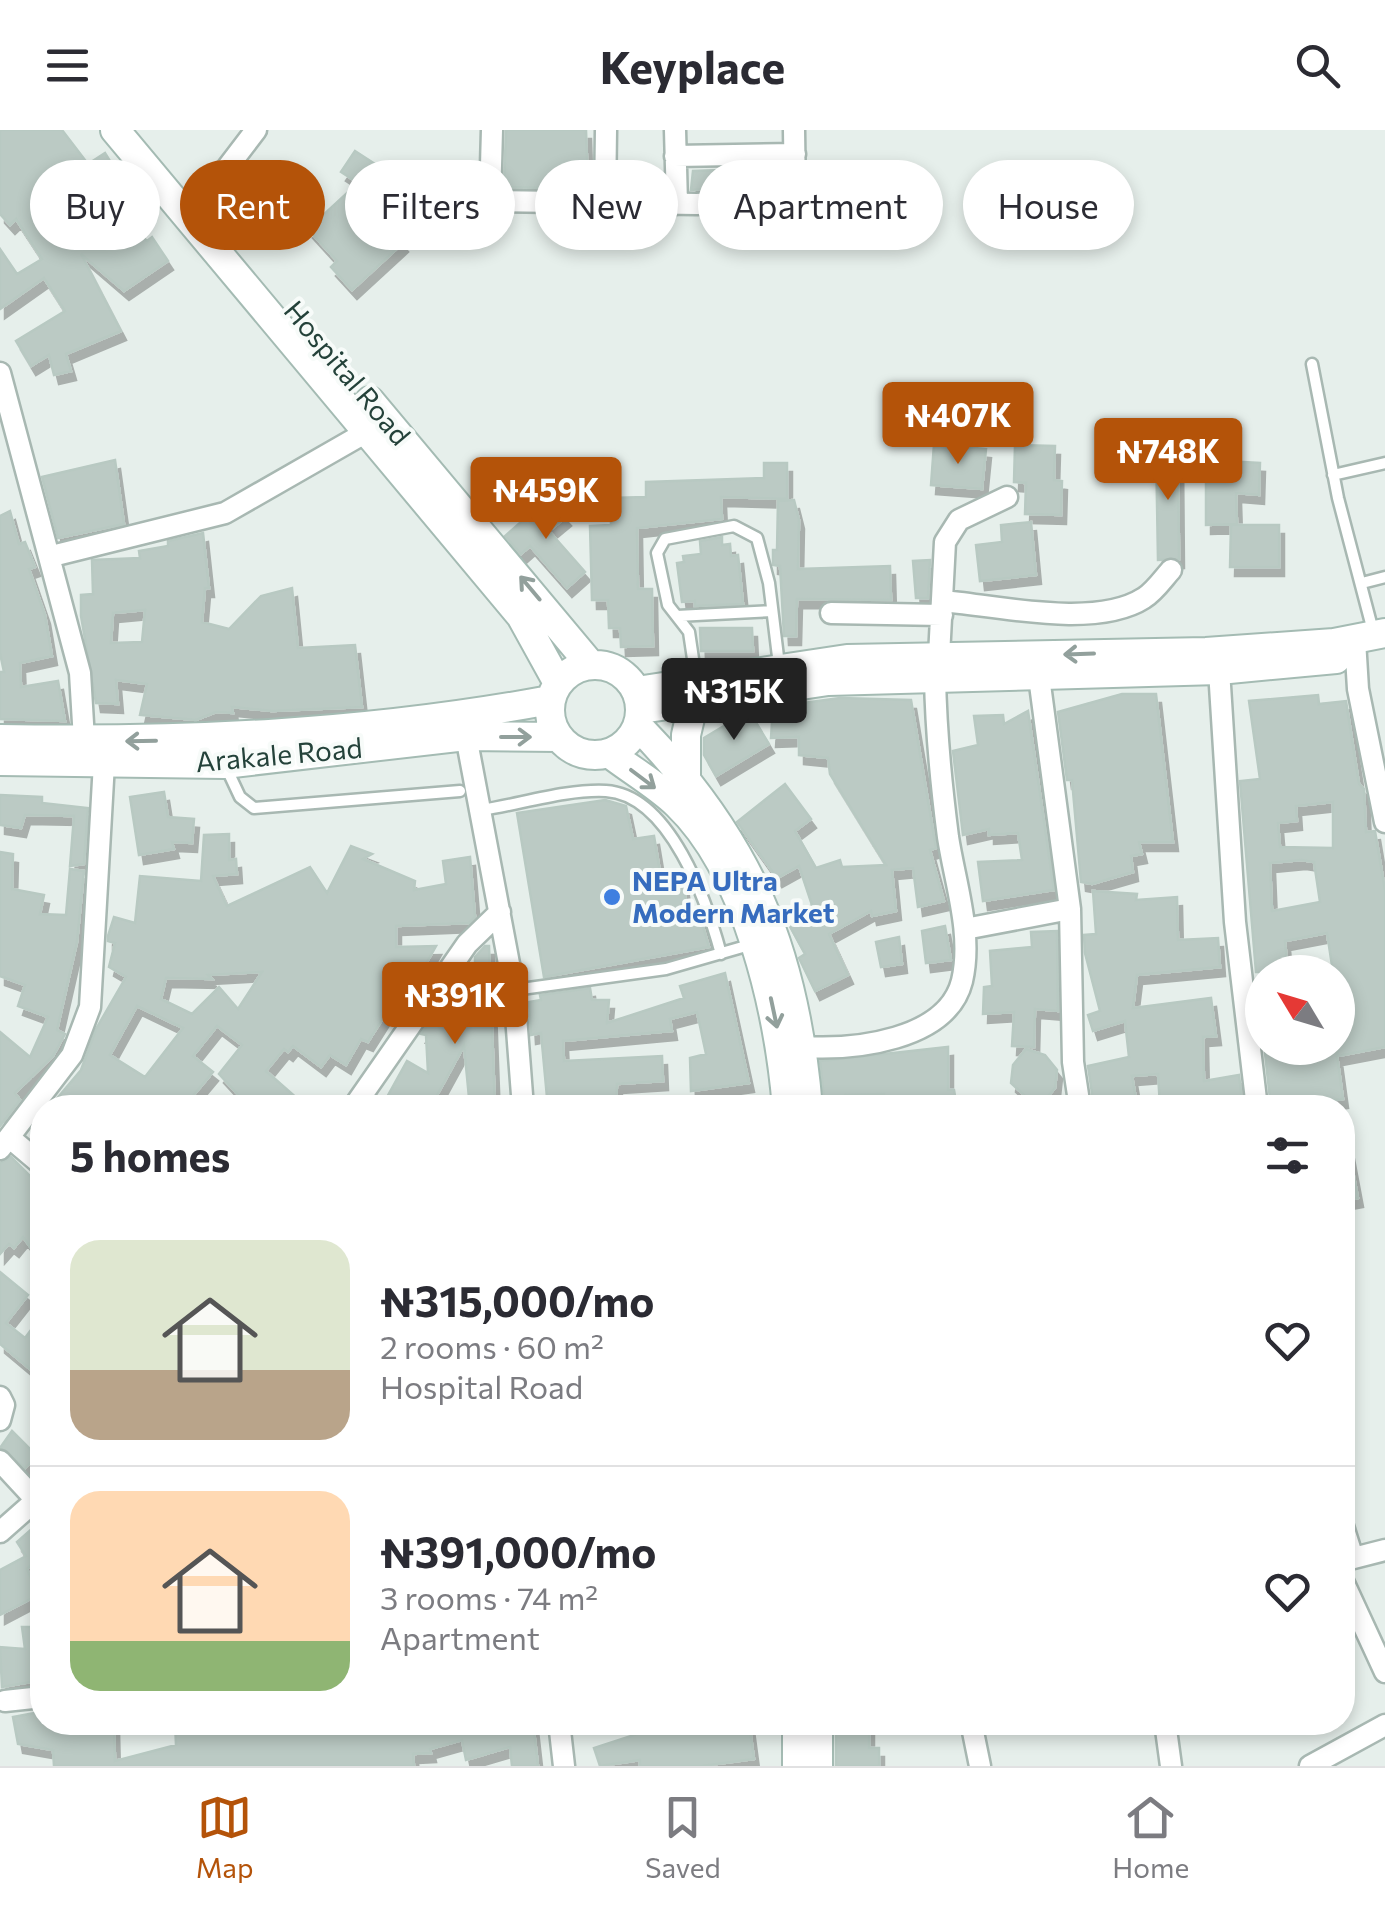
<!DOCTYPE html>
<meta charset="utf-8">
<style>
body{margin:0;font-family:Commissioner,sans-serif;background:#f2f2f3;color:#2b2b33;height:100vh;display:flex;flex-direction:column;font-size:38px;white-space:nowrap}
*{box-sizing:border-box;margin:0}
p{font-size:32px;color:#7c7c81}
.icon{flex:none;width:55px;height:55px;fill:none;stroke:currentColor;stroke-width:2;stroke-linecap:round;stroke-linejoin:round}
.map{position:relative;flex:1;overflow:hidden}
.side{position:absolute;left:30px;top:965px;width:1325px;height:640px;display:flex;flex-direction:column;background:#fff;border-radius:40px;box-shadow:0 5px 15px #0003}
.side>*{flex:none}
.top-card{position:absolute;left:30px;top:30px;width:1325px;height:90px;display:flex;gap:20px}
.needle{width:65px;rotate:308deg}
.tools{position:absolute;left:1245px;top:825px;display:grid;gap:20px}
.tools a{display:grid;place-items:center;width:110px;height:110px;border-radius:50%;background:#fff;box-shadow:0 5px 15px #0003;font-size:50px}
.price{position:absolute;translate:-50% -85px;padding:0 22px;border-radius:10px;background:#b45309;color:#fff;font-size:32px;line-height:65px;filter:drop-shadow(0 2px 5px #0008)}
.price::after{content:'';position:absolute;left:50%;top:60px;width:30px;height:22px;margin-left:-15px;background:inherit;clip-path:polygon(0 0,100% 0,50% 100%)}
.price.selected{background:#222;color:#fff}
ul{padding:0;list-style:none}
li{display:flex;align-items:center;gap:30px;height:250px;padding:0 40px}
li+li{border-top:2px solid #e1e1e2}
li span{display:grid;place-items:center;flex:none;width:280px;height:200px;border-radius:30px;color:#555}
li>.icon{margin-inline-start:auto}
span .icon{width:120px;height:120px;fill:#fffc;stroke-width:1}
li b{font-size:42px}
h2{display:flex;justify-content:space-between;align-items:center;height:120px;padding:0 40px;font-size:42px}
.chip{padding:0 35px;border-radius:45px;background:#fff;box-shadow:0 5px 15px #0003;font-size:35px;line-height:90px}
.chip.selected{background:#b45309;color:#fff}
header{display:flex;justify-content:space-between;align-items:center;height:130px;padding:0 40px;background:#fff;font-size:45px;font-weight:700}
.dock{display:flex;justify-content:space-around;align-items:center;height:140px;border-top:2px solid #e1e1e2;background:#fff;font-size:28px;color:#7c7c81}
.dock a{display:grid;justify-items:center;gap:5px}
.dock .selected{color:#b45309}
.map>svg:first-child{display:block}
.building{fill:#bbcac4;stroke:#b8c9c2;stroke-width:2.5;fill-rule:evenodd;filter:url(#shadow)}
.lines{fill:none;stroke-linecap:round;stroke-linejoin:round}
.lane-casing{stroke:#a8b8b2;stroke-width:15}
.street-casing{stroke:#a8b8b2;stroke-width:25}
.secondary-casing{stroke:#a4bbb3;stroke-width:32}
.lane{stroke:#fff;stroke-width:10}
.street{stroke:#fff;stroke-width:20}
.secondary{stroke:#fff;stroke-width:28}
.oneway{stroke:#92a09c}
.shop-dot{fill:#3f7fe0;stroke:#f7fbf9;stroke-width:4}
.labels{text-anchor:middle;stroke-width:8;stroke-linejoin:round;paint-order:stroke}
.street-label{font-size:28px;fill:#24423a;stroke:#f7fbf9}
.shop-label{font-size:28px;font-weight:bold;fill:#366cbe;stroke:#f7fbf9;text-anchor:start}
</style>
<header><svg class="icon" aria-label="menu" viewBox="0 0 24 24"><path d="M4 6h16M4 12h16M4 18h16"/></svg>Keyplace<svg class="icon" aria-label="search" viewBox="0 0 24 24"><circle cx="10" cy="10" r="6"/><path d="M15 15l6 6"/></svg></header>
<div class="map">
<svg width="1385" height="1636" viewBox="0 0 1385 1636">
<defs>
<filter id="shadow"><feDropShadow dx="5" dy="9" stdDeviation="0" flood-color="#0004"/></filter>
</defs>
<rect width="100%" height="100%" fill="#e6efeb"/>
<path class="building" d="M 0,0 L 62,0 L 88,34 L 105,23 L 118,44 L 106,52 L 131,87 L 127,90 L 147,111 L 152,107 L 168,131 L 124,161 L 81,124 L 121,201 L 66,224 L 71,241 L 54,245 L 49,225 L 31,236 L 16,211 L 65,181 L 44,148 L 0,179 L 0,119 L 17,144 L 42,129 L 16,89 L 10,95 L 0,84 Z
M 506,0 L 586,0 L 588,59 L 504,57 Z
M 355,21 L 409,56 L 385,93 L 403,113 L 352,160 L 331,137 L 337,131 L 308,99 L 358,53 L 341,42 Z
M 781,38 L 781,54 L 691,60 L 693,41 Z
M 934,314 L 986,319 L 982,359 L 931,355 Z
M 1015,315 L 1055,316 L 1054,350 L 1062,351 L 1061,385 L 1025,384 L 1026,353 L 1014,352 Z
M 1156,317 L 1178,318 L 1179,429 L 1158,430 Z
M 115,330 L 124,394 L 58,408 L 42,347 Z
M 1206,330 L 1260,333 L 1259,365 L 1236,363 L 1237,394 L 1206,395 Z
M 764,333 L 787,333 L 787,369 L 721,367 L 722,389 L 637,398 L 638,459 L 652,459 L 653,516 L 621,517 L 620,498 L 609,498 L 608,470 L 592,470 L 590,396 L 611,395 L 610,368 L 646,367 L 646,352 L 764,348 Z
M 548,368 L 566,387 L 549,401 L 585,442 L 567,458 L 530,416 L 521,424 L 505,406 Z
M 794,370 L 799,390 L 798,439 L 890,436 L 891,470 L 797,469 L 796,506 L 784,506 L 780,436 L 773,435 L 773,420 L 777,420 L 778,371 Z
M 10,381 L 19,414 L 25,412 L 35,437 L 29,439 L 45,485 L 52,526 L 20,533 L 21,557 L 58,551 L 65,591 L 0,589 L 0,542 L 4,542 L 0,523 L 0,386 Z
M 1031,392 L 1036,445 L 980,451 L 976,415 L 1002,412 L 1001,395 Z
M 1231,395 L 1279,395 L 1279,437 L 1230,437 Z
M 203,403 L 209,458 L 205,458 L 202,492 L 229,499 L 261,466 L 292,458 L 298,518 L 355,515 L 362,577 L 272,581 L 232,577 L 233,583 L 216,582 L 196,590 L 140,585 L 147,554 L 116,550 L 118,574 L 96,573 L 81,486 L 81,465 L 93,464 L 92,430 L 140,428 L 139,421 L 168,416 L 168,411 ZM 145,480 L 142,512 L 111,513 L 113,483 Z
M 722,407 L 722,415 L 730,414 L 731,426 L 738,425 L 743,474 L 695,476 L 695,471 L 682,472 L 677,433 L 684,432 L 683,426 L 701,424 L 700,411 Z
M 930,430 L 928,468 L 916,468 L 913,431 Z
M 700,498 L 752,498 L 753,521 L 701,521 Z
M 1122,564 L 1156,564 L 1173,712 L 1139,712 L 1142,724 L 1131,726 L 1133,742 L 1092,754 L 1081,752 L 1072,650 L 1067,650 L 1058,582 Z
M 1318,565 L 1319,574 L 1346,571 L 1359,654 L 1364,659 L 1366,702 L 1375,701 L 1385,760 L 1385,917 L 1338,926 L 1338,842 L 1333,842 L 1327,803 L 1285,811 L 1288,842 L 1256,842 L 1240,651 L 1260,649 L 1249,571 ZM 1333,672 L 1333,718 L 1280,717 L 1278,693 L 1297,691 L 1296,676 ZM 1301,730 L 1314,732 L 1320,772 L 1272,781 L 1270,733 Z
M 840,568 L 911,570 L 936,718 L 930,720 L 944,771 L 918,777 L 913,738 L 892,740 L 896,781 L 872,786 L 871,781 L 829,804 L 848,845 L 815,861 L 799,828 L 805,824 L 786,789 L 812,775 L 799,736 L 777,748 L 737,692 L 785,654 L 811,689 L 795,701 L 816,738 L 840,730 L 842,737 L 886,735 L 830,644 L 828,628 L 799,625 L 799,607 L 771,608 L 773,577 Z
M 749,581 L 769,614 L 716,646 L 704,625 L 704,608 Z
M 1028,581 L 1054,760 L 983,771 L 978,732 L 1022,730 L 1018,703 L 989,705 L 989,699 L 963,705 L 953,621 L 978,615 L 974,586 L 1003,585 L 1004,594 Z
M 164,662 L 168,687 L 194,689 L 192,713 L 172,712 L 174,719 L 139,725 L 130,667 Z
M 0,665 L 42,667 L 42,673 L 88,678 L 84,734 L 70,736 L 74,686 L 25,685 L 21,698 L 0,695 Z
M 605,670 L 626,676 L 633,709 L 654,706 L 661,748 L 682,744 L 688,785 L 699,783 L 709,817 L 544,847 L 517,683 Z
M 229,704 L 229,730 L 236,729 L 237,744 L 213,746 L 227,776 L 310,737 L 327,763 L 351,716 L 372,724 L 363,729 L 415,751 L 414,760 L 446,754 L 443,731 L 470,727 L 475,787 L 469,793 L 396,796 L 396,817 L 436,816 L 419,846 L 412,842 L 368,912 L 361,909 L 346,935 L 330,925 L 321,937 L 293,916 L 288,922 L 284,919 L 266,941 L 308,978 L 261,978 L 249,967 L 244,971 L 219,944 L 242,915 L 217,896 L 193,926 L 213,942 L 192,967 L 206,978 L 49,978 L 81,940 L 96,899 L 126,847 L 109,837 L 115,813 L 108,811 L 108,806 L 114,787 L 135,793 L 140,746 L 201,751 L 204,705 ZM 262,842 L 238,879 L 219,857 L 192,884 L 161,869 L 166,848 L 212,849 L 208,845 ZM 137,876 L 183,898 L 145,947 L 110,925 Z
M 0,722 L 13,724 L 12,759 L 44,765 L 40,784 L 66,785 L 70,739 L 84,741 L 77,812 L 57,900 L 65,904 L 53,926 L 15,963 L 20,970 L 0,996 L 0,902 L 30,927 L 48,887 L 18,876 L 25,855 L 0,846 Z
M 1093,761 L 1137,764 L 1136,770 L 1177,767 L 1178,810 L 1218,808 L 1220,837 L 1137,845 L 1133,878 L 1211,868 L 1216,906 L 1203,907 L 1204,951 L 1239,945 L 1243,978 L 1202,978 L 1201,973 L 1160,976 L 1158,944 L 1132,946 L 1136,969 L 1094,977 L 1088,936 L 1129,927 L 1125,891 L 1093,901 L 1088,885 L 1100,881 L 1085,823 L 1084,805 L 1096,804 Z
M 945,796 L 951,830 L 926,833 L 922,801 Z
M 1057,801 L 1058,881 L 1035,879 L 1034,917 L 1012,916 L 1014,882 L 983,884 L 984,857 L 992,856 L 990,821 L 1032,817 L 1031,802 Z
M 899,807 L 902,834 L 881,837 L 876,812 Z
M 485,816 L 489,816 L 495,978 L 470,978 L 464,916 L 430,978 L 381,978 L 407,931 L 428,943 L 426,905 L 421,904 L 430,891 L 451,890 L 450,867 L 456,867 L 453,858 L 462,845 L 475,841 L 475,827 Z
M 725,843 L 749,953 L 691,961 L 690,928 L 706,924 L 697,882 L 670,889 L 672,901 L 563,911 L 564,931 L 662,926 L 663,951 L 617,954 L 616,978 L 548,978 L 541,903 L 531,905 L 529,872 L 541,870 L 540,865 L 590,858 L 592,870 L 609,870 L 607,893 L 684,868 L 680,856 Z
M 948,917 L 948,960 L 954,960 L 957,978 L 885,978 L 884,964 L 845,965 L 843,978 L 825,978 L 820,931 Z
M 1303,918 L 1336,918 L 1343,969 L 1308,974 L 1309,978 L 1271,978 L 1265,923 Z
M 1026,919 L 1045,925 L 1057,940 L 1055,958 L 1038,978 L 1011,953 L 1013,935 Z
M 1342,1020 L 1349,1020 L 1358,1068 L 1342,1071 Z
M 11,1027 L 42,1058 L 42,1133 L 23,1107 L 14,1118 L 9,1114 L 0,1124 L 0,1033 Z
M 0,1142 L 28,1165 L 6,1193 L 25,1208 L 42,1185 L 42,1249 L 0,1214 Z
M 12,1301 L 37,1326 L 25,1338 L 0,1318 Z
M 42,1390 L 42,1424 L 27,1439 L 38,1465 L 0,1485 L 0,1440 L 26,1426 L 17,1412 Z
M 22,1497 L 42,1497 L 42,1550 L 2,1557 L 0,1517 L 25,1519 Z
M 40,1582 L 41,1592 L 114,1592 L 115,1631 L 176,1615 L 175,1592 L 533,1592 L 538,1636 L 512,1636 L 510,1617 L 466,1630 L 462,1610 L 430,1619 L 431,1623 L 413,1624 L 414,1636 L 54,1636 L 53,1620 L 18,1614 L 13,1587 Z
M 674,1592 L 749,1592 L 754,1629 L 702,1636 L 640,1636 L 640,1630 L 600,1636 L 594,1618 Z
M 836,1592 L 869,1592 L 869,1618 L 879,1618 L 879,1636 L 836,1636 Z"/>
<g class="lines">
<defs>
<path id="lane" d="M 1312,234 L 1338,368 L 1373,501
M 1333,345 L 1385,333
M 1362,453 L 1385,447
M 677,486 L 772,481
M 696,549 L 689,502 L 668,475 L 657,423 L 665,409 L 734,396 L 757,408 L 769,453 L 779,535
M 225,635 L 240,667 L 254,678 L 460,661
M 482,680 C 521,674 567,659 606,661 C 670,665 707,772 721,824
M 514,860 L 666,839 L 753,814"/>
<path id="street" d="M 492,0 L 490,71 L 697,74 L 795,67 L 794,0
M 675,0 L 677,74
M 675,26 L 795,24
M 201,72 L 256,0
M 605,72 L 606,0
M 0,243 L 80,543 L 84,610
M 52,426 L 225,383 L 370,300
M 943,471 C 998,476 1096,499 1144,468 C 1154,462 1163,449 1171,440
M 831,483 L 942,485
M 1355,510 L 1358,559 L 1385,692
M 939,526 L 945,412 L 959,390 L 1007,367
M 1219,540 L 1235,792 L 1257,978
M 1039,547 L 1070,779 L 1073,932 L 1080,978
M 466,606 L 514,860 L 523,978
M 965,799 L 1070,779
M 803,917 C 853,920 947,911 962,851 C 973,804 955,753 948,707 C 941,653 936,601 935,547
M 353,978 L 467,814 L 500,782
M 10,1008 L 42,1035
M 0,1019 L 72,925 L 90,877 L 104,633
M 0,1267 L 4,1275 L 0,1290
M 0,1331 L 36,1370
M 1342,1393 L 1353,1428
M 0,1402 L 42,1365
M 1342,1431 L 1385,1420
M 1342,1449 L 1385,1542
M 5,1571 L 42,1567
M 559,1592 L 564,1636
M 971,1592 L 980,1636
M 1165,1592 L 1171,1636
M 1310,1636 L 1385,1595"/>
<path id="secondary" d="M 115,0 L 521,486 L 558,553
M 370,271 L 590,534
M550 580a45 45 0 1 1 90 0a45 45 0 1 1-90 0Z
M 637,561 L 847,529 L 1206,522 L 1334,513 L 1385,503
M 641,579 L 828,551 L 1219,540 L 1336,529
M 638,596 C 749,710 795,819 808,978
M 0,609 C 186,612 367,604 550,570
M 609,623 C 631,640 657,655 677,674 C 748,742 779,882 787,978
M 0,631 L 224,634 L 466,606 L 558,607
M 686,646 L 686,605 L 694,571
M 797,1636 L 797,1592
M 818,1636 L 818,1592"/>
</defs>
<use href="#lane" class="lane-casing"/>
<use href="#street" class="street-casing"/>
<use href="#secondary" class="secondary-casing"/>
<use href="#lane" class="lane"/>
<use href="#street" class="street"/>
<use href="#secondary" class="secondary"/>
</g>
<defs><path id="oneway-shaft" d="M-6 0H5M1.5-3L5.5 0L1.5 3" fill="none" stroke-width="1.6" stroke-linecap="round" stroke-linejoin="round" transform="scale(2.5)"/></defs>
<g class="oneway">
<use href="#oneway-shaft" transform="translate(530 458) rotate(-130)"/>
<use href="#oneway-shaft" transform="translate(1079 524) rotate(178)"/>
<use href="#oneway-shaft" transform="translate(516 607)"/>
<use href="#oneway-shaft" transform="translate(141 611) rotate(179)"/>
<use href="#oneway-shaft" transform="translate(643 649) rotate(37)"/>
<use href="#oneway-shaft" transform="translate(774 883) rotate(78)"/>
</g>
<circle class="shop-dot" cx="612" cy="767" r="10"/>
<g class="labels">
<g class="street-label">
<text transform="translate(347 243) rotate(50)" y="10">Hospital Road</text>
<text transform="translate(279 625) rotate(-5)" y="10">Arakale Road</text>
</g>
<g class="shop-label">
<text x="632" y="761">NEPA Ultra<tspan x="632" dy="32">Modern Market</tspan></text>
</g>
</g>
</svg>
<div class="tools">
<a><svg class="needle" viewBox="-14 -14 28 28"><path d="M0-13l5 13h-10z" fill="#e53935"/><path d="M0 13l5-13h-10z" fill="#7c7c81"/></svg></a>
</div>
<b class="price" style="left:958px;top:337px">₦407K</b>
<b class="price" style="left:1168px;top:373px">₦748K</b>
<b class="price" style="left:546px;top:412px">₦459K</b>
<b class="price selected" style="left:734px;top:613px">₦315K</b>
<b class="price" style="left:455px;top:917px">₦391K</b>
<div class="top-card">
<a class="chip">Buy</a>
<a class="chip selected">Rent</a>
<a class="chip">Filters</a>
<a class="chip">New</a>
<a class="chip">Apartment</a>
<a class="chip">House</a>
</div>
<section class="side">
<h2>5 homes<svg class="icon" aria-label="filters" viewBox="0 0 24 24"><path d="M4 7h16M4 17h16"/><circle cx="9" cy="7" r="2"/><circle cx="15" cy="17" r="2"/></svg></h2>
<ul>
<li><span style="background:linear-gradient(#dfe7d0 65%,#b9a48a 0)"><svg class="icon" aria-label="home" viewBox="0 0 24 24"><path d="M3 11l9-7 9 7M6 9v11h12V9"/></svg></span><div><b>₦315,000/mo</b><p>2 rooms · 60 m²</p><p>Hospital Road</p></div><svg class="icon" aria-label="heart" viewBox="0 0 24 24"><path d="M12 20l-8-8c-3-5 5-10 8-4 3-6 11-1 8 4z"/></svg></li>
<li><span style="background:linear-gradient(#ffd9b3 75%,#8fb573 0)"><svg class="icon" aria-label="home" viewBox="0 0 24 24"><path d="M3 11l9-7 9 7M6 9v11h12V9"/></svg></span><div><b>₦391,000/mo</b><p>3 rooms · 74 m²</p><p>Apartment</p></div><svg class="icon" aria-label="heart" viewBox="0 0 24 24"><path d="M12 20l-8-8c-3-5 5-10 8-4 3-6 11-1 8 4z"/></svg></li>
</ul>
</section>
</div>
<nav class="dock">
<a class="selected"><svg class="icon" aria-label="map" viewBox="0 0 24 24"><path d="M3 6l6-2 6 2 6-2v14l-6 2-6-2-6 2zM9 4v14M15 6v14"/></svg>Map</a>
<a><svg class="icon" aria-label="saved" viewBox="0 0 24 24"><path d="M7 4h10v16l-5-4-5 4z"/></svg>Saved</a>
<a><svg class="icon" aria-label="home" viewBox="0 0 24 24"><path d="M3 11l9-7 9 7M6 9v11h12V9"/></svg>Home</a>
</nav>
